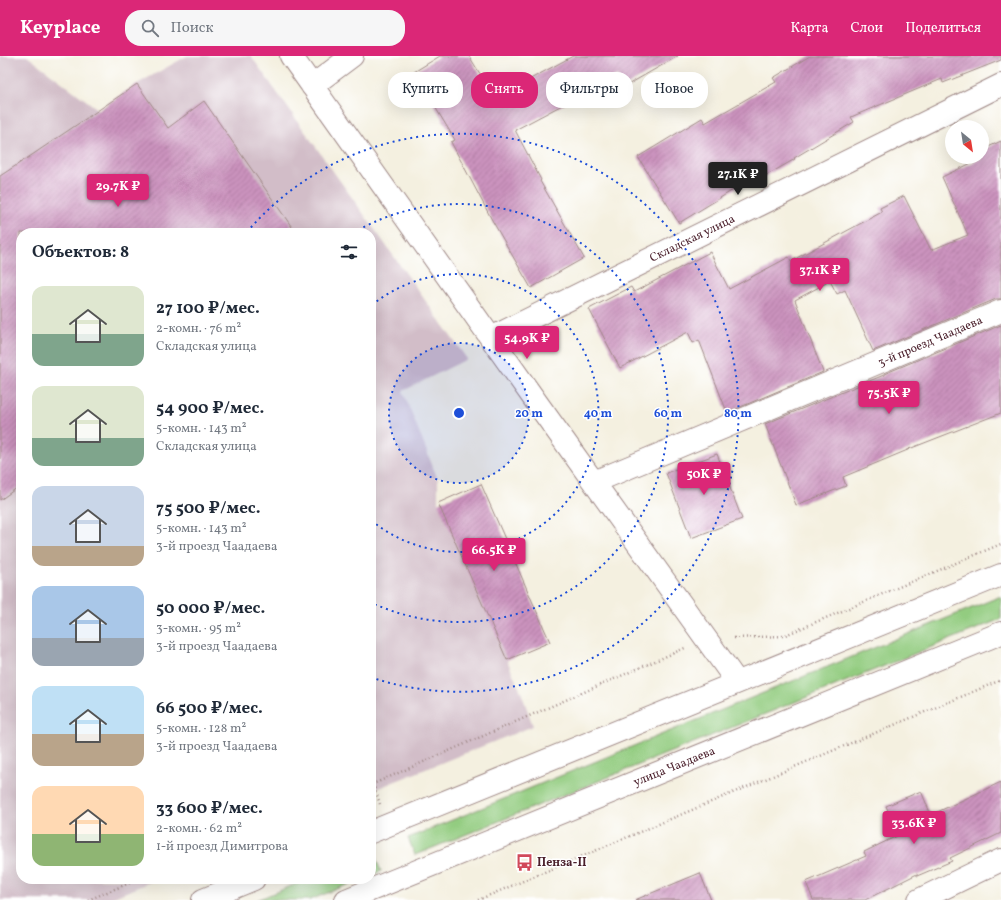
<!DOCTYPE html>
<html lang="ru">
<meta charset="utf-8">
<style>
body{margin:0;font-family:Vollkorn,serif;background:#f6f6f7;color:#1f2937;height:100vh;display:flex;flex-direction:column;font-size:15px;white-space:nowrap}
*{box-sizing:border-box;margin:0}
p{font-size:13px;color:#747a83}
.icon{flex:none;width:22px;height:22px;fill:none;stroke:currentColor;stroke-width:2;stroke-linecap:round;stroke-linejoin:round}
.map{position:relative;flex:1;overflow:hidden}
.sheet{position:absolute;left:16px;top:172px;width:360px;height:656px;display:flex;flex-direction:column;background:#fff;border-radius:16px;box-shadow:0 4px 16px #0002}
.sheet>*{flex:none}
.top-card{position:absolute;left:388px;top:16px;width:380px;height:36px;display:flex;gap:8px}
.needle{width:26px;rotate:150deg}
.controls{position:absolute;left:945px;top:64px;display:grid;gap:8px}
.controls a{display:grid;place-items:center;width:44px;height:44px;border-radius:50%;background:#fff;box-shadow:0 4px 16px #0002;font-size:20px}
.price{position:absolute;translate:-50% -34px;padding:0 9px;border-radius:4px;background:#db2777;color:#fff;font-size:13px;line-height:26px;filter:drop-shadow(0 1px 2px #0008)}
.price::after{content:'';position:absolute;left:50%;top:24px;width:12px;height:9px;margin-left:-6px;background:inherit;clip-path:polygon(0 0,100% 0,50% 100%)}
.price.on{background:#222;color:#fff}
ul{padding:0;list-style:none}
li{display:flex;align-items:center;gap:12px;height:100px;padding:0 16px}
li span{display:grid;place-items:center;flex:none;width:112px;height:80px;border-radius:12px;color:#555}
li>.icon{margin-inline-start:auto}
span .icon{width:48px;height:48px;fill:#fffc;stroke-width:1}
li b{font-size:17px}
h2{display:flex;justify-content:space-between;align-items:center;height:48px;padding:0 16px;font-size:17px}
.tag{padding:0 14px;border-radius:16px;background:#fff;box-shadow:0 4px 16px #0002;font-size:14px;line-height:36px}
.tag.on{background:#db2777;color:#fff}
header{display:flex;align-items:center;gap:24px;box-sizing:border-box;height:56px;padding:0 20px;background:#db2777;color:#fff}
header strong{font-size:19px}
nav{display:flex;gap:22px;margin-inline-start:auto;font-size:14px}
.search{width:280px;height:36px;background:#f6f6f7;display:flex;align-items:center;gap:10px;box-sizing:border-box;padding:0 14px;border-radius:16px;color:#747a83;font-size:15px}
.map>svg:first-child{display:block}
.industrial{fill:#d2bdc8}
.grass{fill:#93cc80;stroke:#6e7656}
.building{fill:url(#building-hatch)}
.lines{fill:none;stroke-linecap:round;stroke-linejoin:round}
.minor-casing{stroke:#9f8886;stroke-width:24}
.primary-casing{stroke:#9f8886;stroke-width:24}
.path{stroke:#9f8886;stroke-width:2.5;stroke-dasharray:1 3;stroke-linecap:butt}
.minor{stroke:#fff;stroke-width:22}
.primary{stroke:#fff;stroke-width:22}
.ring{fill:none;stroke:#1d4ed8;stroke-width:2;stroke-dasharray:2 4}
.labels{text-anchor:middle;stroke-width:3;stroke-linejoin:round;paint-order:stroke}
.street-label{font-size:12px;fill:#4a1f2b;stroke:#fff}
.poi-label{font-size:12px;font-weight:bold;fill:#4a1f2b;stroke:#fff;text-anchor:start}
.centre{fill:#1d4ed8;stroke:#fff;stroke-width:2}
.ring-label{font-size:12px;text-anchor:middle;font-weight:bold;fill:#1d4ed8;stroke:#fff;stroke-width:3;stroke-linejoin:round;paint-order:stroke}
</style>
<header>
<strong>Keyplace</strong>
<div class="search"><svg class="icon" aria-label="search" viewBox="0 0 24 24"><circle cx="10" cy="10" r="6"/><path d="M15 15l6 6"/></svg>Поиск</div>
<nav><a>Карта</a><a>Слои</a><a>Поделиться</a></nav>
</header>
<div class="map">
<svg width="1001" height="844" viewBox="0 0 1001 844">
<defs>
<pattern id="building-hatch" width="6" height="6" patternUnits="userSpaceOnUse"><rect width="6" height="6" fill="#cb93be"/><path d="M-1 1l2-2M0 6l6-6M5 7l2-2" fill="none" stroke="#a7779b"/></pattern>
</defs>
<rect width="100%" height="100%" fill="#fff"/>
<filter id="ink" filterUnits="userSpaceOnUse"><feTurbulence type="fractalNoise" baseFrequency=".025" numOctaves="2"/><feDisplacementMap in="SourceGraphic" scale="8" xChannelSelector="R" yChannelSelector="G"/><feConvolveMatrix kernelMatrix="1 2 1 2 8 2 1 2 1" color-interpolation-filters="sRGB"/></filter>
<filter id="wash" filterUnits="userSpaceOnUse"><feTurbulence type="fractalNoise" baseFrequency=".012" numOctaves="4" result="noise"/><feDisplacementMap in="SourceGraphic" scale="16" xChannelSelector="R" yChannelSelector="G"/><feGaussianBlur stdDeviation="0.9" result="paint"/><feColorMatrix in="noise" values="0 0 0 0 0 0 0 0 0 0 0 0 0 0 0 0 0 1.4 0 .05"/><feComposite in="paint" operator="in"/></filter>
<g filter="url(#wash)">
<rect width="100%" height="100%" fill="#f4f0e0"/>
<path class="industrial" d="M 0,0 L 27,0 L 99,54 L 137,28 L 187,0 L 251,0 L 467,303 L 403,335 L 438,424 L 438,447 L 521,636 L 533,670 L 371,735 L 371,177 L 21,177 L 21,823 L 157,823 L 107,844 L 0,844 Z"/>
<path class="grass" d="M 1001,540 L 1001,563 L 415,799 L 408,782 Z
M 373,796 L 381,815 L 371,819 L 371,797 Z
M 308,823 L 362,823 L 310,844 L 257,844 Z"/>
<g id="blocks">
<path class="building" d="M 440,0 L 469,0 L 495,42 L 573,0 L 678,0 L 624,31 L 617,20 L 515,74 L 541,124 L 540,125 L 584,202 L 531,232 L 492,164 L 451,86 L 455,84 L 414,16 Z
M 810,0 L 1001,0 L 1001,4 L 943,27 L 942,23 L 851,61 L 854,66 L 794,102 L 795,103 L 753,127 L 751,123 L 679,167 L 638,101 L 702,62 L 705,67 L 776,26 L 773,22 Z
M 137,28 L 168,72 L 204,45 L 296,177 L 21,177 L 21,429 L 0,444 L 0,120 L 32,99 Z
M 1001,85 L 1001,243 L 996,243 L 873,295 L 845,234 L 837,238 L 830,225 L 795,244 L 823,316 L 738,352 L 727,356 L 699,284 L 693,287 L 688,276 L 620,312 L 589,253 L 631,231 L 634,236 L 710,196 L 729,233 L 789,201 L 791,205 L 882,156 L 880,152 L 904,140 L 931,194 L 968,179 L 942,121 L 982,102 L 982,94 Z
M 1001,269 L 1001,357 L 909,393 L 910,393 L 843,421 L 846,430 L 796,449 L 765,368 L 884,319 L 884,318 Z
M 717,398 L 742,463 L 691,482 L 666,417 Z
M 481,428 L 550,586 L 507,604 L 438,447 Z
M 1001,726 L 1001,777 L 950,802 L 952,805 L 917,820 L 917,818 L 865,844 L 813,844 L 806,826 L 866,800 L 864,796 L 899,779 L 886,750 L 921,735 L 931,759 Z
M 700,817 L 711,844 L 635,844 Z"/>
</g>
</g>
<g filter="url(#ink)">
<use href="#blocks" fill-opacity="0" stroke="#9f8886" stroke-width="1"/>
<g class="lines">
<defs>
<path id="minor" d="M 291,0 L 537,347 L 737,626
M 312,30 L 352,0
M 491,282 L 1001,29
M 594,426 L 1001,255
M 919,844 L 1001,804"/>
<path id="primary" d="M 371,776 L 1001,519
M 203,844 L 254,823
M 346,844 L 1001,577"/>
</defs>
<use href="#minor" class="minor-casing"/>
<use href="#primary" class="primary-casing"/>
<path class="path" d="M 734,582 L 783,580 L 1001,488
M 380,748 L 373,728 L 685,592
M 88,844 L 139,823
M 478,844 L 1001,624"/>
<use href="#minor" class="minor"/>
<use href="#primary" class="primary"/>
</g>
</g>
<circle cx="459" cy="357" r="70" fill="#1d4ed8" fill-opacity=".12"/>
<g class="ring">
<circle cx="459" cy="357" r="70"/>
<path d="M372 249A139 139 0 1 1 372 465"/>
<path d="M353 177A209 209 0 1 1 372 547"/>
<path d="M247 176A279 279 0 1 1 373 622"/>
</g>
<defs>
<symbol id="bus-bare" viewBox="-9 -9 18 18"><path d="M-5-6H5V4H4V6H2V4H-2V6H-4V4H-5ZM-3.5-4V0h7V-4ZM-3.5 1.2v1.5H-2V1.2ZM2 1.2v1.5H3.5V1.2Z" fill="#d1495b" stroke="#fff" stroke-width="2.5" paint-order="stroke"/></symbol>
</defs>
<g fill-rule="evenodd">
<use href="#bus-bare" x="512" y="794" width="25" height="25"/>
</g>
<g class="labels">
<g class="street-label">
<text transform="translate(692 182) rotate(-26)" y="4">Складская улица</text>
<text transform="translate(930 285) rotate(-23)" y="4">3-й проезд Чаадаева</text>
<text transform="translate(674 710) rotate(-22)" y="4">улица Чаадаева</text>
</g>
<g class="poi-label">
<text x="537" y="810">Пенза-II</text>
</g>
</g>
<circle cx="459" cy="357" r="6" class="centre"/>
<g class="ring-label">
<text x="529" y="361">20 m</text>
<text x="598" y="361">40 m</text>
<text x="668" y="361">60 m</text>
<text x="738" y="361">80 m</text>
</g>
</svg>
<div class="controls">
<a><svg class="needle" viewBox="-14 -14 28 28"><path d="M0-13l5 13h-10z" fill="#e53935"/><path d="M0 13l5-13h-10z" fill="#747a83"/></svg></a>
</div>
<b class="price on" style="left:738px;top:140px">27.1K ₽</b>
<b class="price" style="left:118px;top:152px">29.7K ₽</b>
<b class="price" style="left:820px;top:236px">37.1K ₽</b>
<b class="price" style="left:527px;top:304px">54.9K ₽</b>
<b class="price" style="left:889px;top:359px">75.5K ₽</b>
<b class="price" style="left:704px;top:440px">50K ₽</b>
<b class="price" style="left:494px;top:516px">66.5K ₽</b>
<b class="price" style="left:914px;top:789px">33.6K ₽</b>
<div class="top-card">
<a class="tag">Купить</a>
<a class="tag on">Снять</a>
<a class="tag">Фильтры</a>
<a class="tag">Новое</a>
</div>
<section class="sheet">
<h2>Объектов: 8<svg class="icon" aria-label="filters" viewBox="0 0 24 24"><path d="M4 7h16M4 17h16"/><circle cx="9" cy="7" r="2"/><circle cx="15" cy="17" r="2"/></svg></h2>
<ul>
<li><span style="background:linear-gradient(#dfe7d0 60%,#7fa58c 0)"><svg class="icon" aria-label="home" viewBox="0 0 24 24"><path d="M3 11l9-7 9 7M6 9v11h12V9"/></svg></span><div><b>27 100 ₽/мес.</b><p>2-комн. · 76 m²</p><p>Складская улица</p></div></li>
<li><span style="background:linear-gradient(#dfe7d0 65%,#7fa58c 0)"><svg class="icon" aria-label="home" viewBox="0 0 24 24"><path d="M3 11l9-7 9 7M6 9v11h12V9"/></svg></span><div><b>54 900 ₽/мес.</b><p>5-комн. · 143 m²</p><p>Складская улица</p></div></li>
<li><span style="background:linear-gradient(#c9d6e8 75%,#b9a48a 0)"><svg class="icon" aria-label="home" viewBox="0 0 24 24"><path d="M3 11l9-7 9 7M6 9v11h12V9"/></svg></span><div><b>75 500 ₽/мес.</b><p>5-комн. · 143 m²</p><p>3-й проезд Чаадаева</p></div></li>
<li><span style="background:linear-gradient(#a9c7e8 65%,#9aa5b1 0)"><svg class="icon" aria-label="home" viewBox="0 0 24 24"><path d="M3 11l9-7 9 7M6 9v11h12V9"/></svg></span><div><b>50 000 ₽/мес.</b><p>3-комн. · 95 m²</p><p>3-й проезд Чаадаева</p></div></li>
<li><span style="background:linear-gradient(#bfe0f5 60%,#b9a48a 0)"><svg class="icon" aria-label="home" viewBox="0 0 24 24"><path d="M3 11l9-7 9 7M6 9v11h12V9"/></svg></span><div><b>66 500 ₽/мес.</b><p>5-комн. · 128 m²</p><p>3-й проезд Чаадаева</p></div></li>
<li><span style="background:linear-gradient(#ffd9b3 60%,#8fb573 0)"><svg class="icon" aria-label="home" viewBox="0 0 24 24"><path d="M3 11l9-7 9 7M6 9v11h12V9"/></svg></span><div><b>33 600 ₽/мес.</b><p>2-комн. · 62 m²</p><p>1-й проезд Димитрова</p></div></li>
</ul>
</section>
</div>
